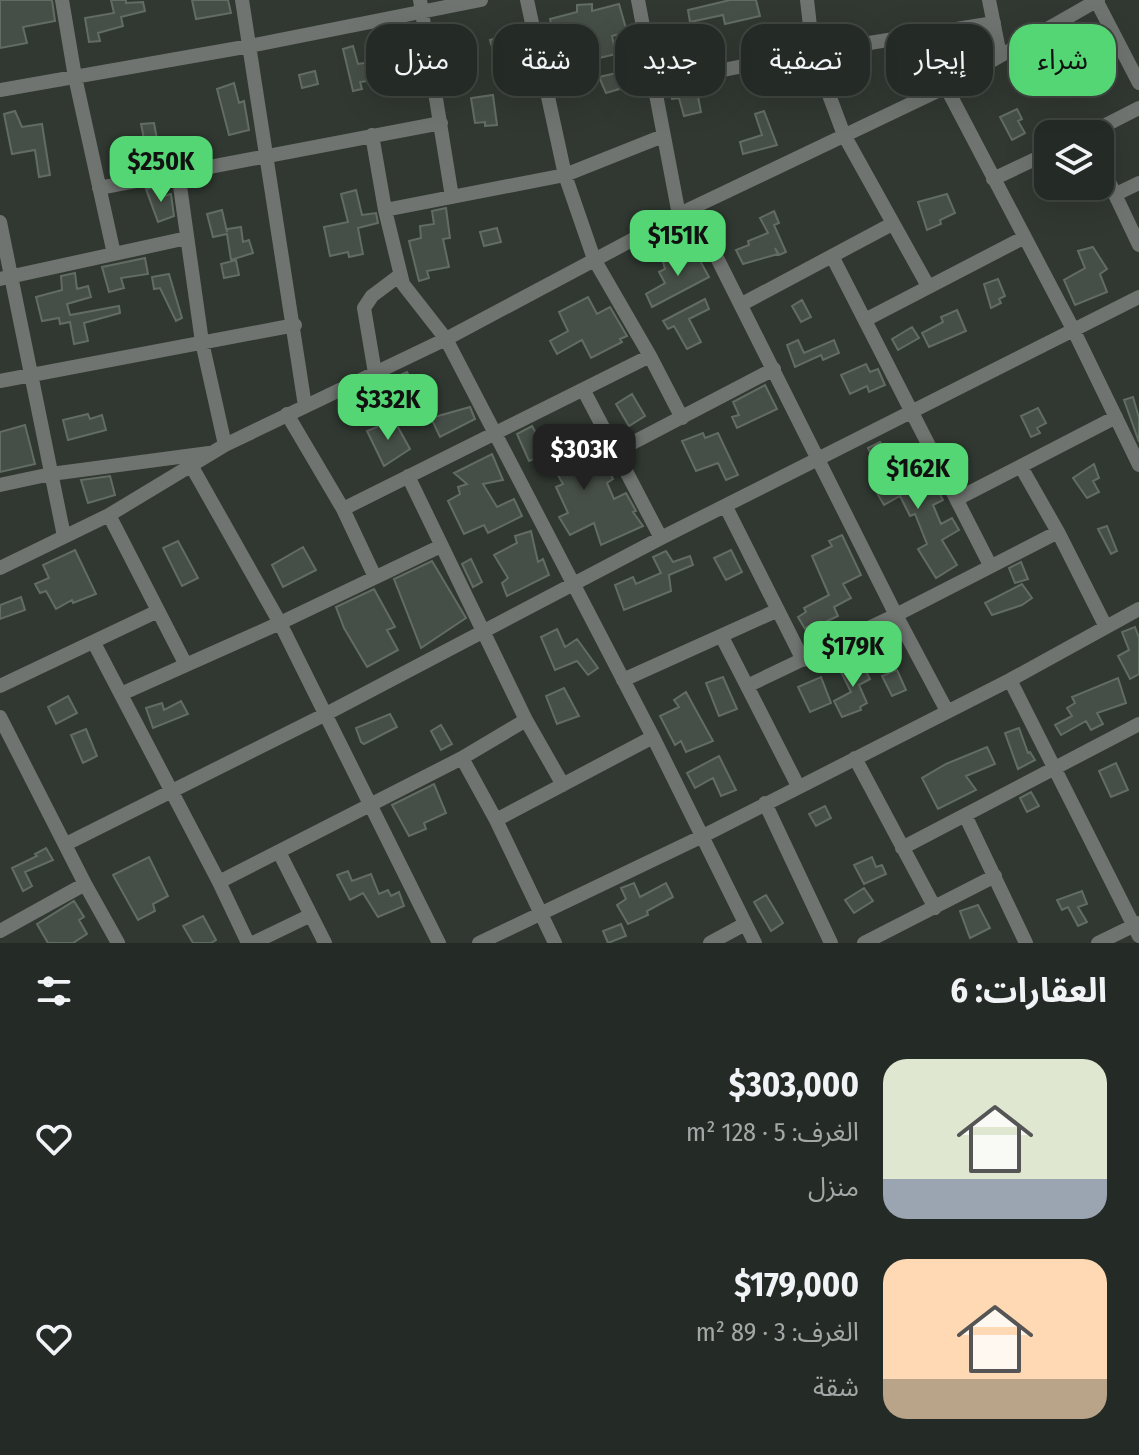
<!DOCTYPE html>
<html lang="ar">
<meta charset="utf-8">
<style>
body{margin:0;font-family:"Fira Sans Condensed","Noto Sans Arabic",sans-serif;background:#2c322d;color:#f1f3f6;direction:rtl;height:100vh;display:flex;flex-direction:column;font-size:30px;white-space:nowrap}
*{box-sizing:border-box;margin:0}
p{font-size:26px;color:#a3a7a7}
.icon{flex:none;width:44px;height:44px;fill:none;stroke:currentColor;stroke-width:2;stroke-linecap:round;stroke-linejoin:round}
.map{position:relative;height:943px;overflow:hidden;direction:ltr}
.drawer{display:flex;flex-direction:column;background:#242a25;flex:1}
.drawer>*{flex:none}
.hud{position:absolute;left:24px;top:24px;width:1092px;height:72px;direction:rtl;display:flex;gap:16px}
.buttons{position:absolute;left:1034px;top:120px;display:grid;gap:16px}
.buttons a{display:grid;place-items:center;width:80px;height:80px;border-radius:16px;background:#242a25;box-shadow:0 8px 32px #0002,0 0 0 2px #414642;font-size:40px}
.price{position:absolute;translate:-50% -68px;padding:0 18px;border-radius:16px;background:#53d673;color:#111;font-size:26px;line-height:52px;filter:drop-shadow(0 2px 4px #0008)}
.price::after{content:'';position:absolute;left:50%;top:48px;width:24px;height:18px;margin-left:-12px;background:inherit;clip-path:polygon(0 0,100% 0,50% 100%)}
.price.on{background:#222;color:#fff}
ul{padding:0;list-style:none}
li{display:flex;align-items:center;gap:24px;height:200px;padding:0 32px}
li span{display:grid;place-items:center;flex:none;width:224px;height:160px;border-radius:24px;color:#555}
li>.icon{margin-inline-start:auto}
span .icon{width:96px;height:96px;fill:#fffc;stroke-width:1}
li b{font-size:34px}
h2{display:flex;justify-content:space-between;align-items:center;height:96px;padding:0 32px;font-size:34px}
.pill{padding:0 28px;border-radius:24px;background:#242a25;box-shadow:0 8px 32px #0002,0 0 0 2px #414642;font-size:28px;line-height:72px}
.pill.on{background:#53d673;color:#111}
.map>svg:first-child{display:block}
.building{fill:#464f47;stroke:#626c63;stroke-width:2}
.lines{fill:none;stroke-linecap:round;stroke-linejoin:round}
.minor{stroke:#707470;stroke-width:14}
</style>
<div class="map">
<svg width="1139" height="943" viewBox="0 0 1139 943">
<rect width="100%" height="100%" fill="#303831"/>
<path class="building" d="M 0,0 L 52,0 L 55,21 L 23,27 L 27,43 L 0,48 Z
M 111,0 L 126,0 L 126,3 L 143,2 L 145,11 L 121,17 L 123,26 L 98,33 L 100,41 L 89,42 L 85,18 L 114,13 Z
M 192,0 L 228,0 L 231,13 L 196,19 Z
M 730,0 L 756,0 L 760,16 L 725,24 L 723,15 L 690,22 L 688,10 Z
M 592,4 L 592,11 L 619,4 L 627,32 L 612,36 L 616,54 L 595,59 L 596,63 L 569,70 L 563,41 L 555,42 L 550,19 L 577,12 L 577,5 Z
M 505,36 L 511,59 L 497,64 L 490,40 Z
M 353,46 L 358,64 L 385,60 L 388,78 L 360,82 L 362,89 L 353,91 L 343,49 Z
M 1047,50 L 1052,61 L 1070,53 L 1078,69 L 1039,87 L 1025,62 Z
M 315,71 L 318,84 L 302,88 L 299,75 Z
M 621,72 L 626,87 L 606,93 L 599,77 Z
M 234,83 L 239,103 L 244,101 L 249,130 L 229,135 L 217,89 Z
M 696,86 L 701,112 L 684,116 L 679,98 L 672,99 L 670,91 Z
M 493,95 L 497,125 L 485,126 L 485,122 L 475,123 L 471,98 Z
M 1017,109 L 1022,119 L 1018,121 L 1025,133 L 1012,140 L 1000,117 Z
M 15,111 L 22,127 L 42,124 L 50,175 L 39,177 L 35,150 L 12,154 L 4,114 Z
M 764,111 L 777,145 L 743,154 L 740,142 L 762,135 L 755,114 Z
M 154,123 L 157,139 L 179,151 L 148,159 L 141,124 Z
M 160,187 L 164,196 L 171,194 L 174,216 L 158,222 L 146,189 Z
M 356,190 L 362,215 L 376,213 L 378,223 L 358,228 L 363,254 L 349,257 L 348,252 L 330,256 L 324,227 L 348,222 L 341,194 Z
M 947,194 L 955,213 L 940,220 L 941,224 L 927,230 L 918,202 Z
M 446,208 L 450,238 L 443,239 L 449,267 L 427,271 L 429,278 L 419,281 L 409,241 L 421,238 L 420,226 L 434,224 L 432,211 Z
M 222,210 L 227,232 L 227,229 L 241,227 L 243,242 L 249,240 L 253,253 L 231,260 L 227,234 L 213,237 L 207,214 Z
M 774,211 L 779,223 L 774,225 L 786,252 L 779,255 L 775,248 L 778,254 L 743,264 L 736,250 L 749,245 L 748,241 L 768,233 L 760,218 Z
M 497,228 L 501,242 L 484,246 L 480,232 Z
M 1093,247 L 1107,269 L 1100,274 L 1107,292 L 1075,305 L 1064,280 L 1085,268 L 1078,251 Z
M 680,255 L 681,260 L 690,256 L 691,260 L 698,257 L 709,277 L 652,307 L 646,294 L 665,283 L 659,272 L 665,269 L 663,262 Z
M 145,258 L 148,274 L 121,278 L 124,288 L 109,292 L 102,267 Z
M 236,260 L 239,275 L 224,278 L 221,264 Z
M 75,273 L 77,289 L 88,286 L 91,297 L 67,304 L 70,315 L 119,306 L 120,313 L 84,323 L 88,341 L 74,344 L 70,322 L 60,324 L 59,318 L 42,321 L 36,297 L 62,290 L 61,276 Z
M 169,274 L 182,318 L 176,321 L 160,288 L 154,289 L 152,277 Z
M 998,279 L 1005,296 L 999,299 L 1001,303 L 991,308 L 984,284 Z
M 588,297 L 597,314 L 610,307 L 627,336 L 620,339 L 622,342 L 591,358 L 582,340 L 557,354 L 550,341 L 568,331 L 559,312 Z
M 705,299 L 709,309 L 689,319 L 701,342 L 687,349 L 674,326 L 668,329 L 663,321 Z
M 802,300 L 811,317 L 801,322 L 792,306 Z
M 957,310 L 966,331 L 929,347 L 922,333 L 943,322 L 941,317 Z
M 912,327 L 919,338 L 898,350 L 892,339 Z
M 798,340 L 804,353 L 834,340 L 839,353 L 823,360 L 821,355 L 795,367 L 787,345 Z
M 866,364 L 870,372 L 878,369 L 885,385 L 869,392 L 867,386 L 850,394 L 841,375 Z
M 407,372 L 428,412 L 414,418 L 403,390 L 381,399 L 375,386 Z
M 765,385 L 777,409 L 737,428 L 732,417 L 739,415 L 733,402 Z
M 632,394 L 645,416 L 629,426 L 616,404 Z
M 1133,397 L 1139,418 L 1139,442 L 1124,400 Z
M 470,407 L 475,419 L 440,437 L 431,418 Z
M 1038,408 L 1046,423 L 1037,428 L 1040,433 L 1031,437 L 1021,416 Z
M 88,414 L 90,419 L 102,415 L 106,430 L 68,440 L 63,420 Z
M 394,420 L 410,449 L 384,466 L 367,431 Z
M 25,425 L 35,464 L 0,472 L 0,432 Z
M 532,426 L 546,450 L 571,438 L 576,449 L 569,453 L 581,476 L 605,463 L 613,479 L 607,483 L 614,499 L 626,493 L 636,511 L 633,512 L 643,526 L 601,545 L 594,523 L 570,535 L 559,517 L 568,513 L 556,487 L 563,484 L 546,454 L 529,461 L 517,434 Z
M 703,433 L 705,438 L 718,433 L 738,475 L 726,480 L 718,463 L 696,471 L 682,441 Z
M 880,442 L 888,459 L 895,457 L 902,482 L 906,480 L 910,487 L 916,485 L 919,491 L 935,485 L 943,500 L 933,505 L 941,524 L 952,518 L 959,530 L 942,540 L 957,565 L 936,578 L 918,549 L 927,544 L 915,514 L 910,516 L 900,496 L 884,505 L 877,493 L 887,488 L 868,448 Z
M 492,454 L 503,480 L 483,484 L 497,507 L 514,499 L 522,516 L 488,533 L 484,525 L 464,534 L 448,501 L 460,494 L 458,487 L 467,484 L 454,473 Z
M 1094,464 L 1099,478 L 1093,481 L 1099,492 L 1087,498 L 1073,478 Z
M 110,476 L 115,495 L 88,503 L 81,480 Z
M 1107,526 L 1117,551 L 1111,554 L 1098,529 Z
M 531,531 L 538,562 L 543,559 L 549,575 L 507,596 L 502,583 L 508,578 L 494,555 L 517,543 L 515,536 Z
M 842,535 L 861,575 L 843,584 L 851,598 L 834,607 L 838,616 L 823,623 L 829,634 L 814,641 L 807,627 L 805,629 L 798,617 L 806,612 L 804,608 L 829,595 L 812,556 L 832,546 L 829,541 Z
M 178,541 L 198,578 L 182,586 L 163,548 Z
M 303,547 L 316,570 L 283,587 L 272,565 Z
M 75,550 L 96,594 L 73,603 L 72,600 L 56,609 L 46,591 L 40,593 L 35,584 L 49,578 L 43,565 Z
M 731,550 L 742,572 L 726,580 L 714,558 Z
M 666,551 L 673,562 L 690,556 L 693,565 L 669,575 L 671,591 L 624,610 L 615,585 L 633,577 L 636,584 L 661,573 L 653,557 Z
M 471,559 L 482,582 L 473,587 L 462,564 Z
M 432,561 L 466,618 L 421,648 L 394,579 Z
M 1021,562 L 1028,579 L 1015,583 L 1009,568 Z
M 1022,584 L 1032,598 L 1022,605 L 992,615 L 985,603 Z
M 374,589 L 395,627 L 387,630 L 398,650 L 367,667 L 344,628 L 336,607 Z
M 21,597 L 25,610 L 0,619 L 0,605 Z
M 1135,627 L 1139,638 L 1139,674 L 1130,679 L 1118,656 L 1129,650 L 1122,632 Z
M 557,629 L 565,647 L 577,639 L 598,668 L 588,675 L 577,661 L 555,670 L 541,637 Z
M 860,660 L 870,679 L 859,685 L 867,703 L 860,707 L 861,710 L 842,717 L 834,701 L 851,692 L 840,670 Z
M 897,670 L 906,690 L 892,696 L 882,676 Z
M 723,677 L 737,709 L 719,716 L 706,683 Z
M 821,677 L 831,703 L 810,712 L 798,687 Z
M 1118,678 L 1126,703 L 1097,713 L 1103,724 L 1091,730 L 1086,721 L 1061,735 L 1055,725 L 1072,716 L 1067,708 L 1075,703 L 1072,697 Z
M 564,688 L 579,716 L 557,724 L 546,696 Z
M 686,692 L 713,741 L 686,752 L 681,741 L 675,745 L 660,716 L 679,707 L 674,700 Z
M 68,696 L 77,713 L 56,724 L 48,707 Z
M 181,701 L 188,714 L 153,728 L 146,708 L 162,703 L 164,710 Z
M 390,714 L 397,727 L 364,744 L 361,742 L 356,728 Z
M 441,725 L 452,744 L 441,750 L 431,731 Z
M 1019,728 L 1028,753 L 1030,752 L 1035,760 L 1018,769 L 1005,733 Z
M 86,729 L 97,756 L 83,763 L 71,735 Z
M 987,747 L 995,764 L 966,776 L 976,790 L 938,809 L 922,778 L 946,764 Z
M 719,756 L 736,790 L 721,796 L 713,778 L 695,788 L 687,773 Z
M 1116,763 L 1128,790 L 1111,797 L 1099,771 Z
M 434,784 L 446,813 L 424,823 L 426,829 L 409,836 L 392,805 Z
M 1031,792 L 1039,806 L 1027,812 L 1020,798 Z
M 825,806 L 831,818 L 816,826 L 809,814 Z
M 46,848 L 53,860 L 25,872 L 32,886 L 23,891 L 12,868 L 37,856 L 35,854 Z
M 149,857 L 168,896 L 153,904 L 155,911 L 138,920 L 113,875 Z
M 872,857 L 876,867 L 882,865 L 886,874 L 864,884 L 854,865 Z
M 348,871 L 352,881 L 371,874 L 379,894 L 388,890 L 391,896 L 399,892 L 404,906 L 378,917 L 363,893 L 350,900 L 337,875 Z
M 634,883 L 640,897 L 666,883 L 673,897 L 647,911 L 648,915 L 628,924 L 617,905 L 626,899 L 621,888 Z
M 864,888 L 873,901 L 854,913 L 845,900 Z
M 1082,891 L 1087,904 L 1078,907 L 1087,922 L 1078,926 L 1068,907 L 1062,910 L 1057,900 Z
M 766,895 L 783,923 L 771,931 L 754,902 Z
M 74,901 L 84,917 L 79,920 L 87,934 L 73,943 L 48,943 L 37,924 Z
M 978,905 L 990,928 L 970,938 L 960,911 Z
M 203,916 L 216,940 L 211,943 L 193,943 L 183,926 Z
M 621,924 L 626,936 L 608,943 L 603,931 Z"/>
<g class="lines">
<path class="minor" d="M 62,0 L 75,77 L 114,254
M 242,0 L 305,406
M 420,0 L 452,197
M 527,0 L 565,175 L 594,259 L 650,356 L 682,418
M 638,0 L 679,215
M 807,0 L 813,52 L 844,135 L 928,286
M 989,0 L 1000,55
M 1096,0 L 1139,83
M 653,84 L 813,52 L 994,23
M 946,87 L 1073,329 L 1139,465
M 0,90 L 250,46 L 481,0
M 1088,134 L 1139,108
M 372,135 L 385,210 L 403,284 L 446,339 L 653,737 L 755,943
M 1100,163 L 1139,245
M 178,172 L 202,342 L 225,445
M 993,179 L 1048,153
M 99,188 L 441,123
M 1116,194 L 1139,183
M 692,208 L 896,615 L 947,711
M 385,210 L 565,175 L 663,136
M 0,222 L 64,536
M 832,256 L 990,565
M 0,279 L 187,238
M 742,304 L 892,224
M 865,320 L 1023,238
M 375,373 L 364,308 L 372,296 L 400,275
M 0,381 L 295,325
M 584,391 L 661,538
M 287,414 L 343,509 L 375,577
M 615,452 L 774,369
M 192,467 L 280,623 L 439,943
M 1021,467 L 1058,532 L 1106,627
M 408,476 L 526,720 L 563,785
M 0,485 L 51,474 L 209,453
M 957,499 L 1116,417
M 726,507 L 803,660
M 343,509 L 650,356
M 109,515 L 186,665
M 0,568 L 109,515 L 225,445 L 446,339 L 692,208 L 946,87 L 1098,0
M 722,637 L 798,786
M 94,643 L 219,882 L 248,943
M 623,680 L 778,610
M 1010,680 L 1139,936
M 0,686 L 158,611
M 747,686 L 896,615 L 1058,532
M 121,694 L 280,623 L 441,546
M 0,717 L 85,884 L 118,943
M 462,758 L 496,820 L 555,943
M 855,758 L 935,908
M 765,803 L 831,943
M 965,815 L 1026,943
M 496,820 L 653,737
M 66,844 L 326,714 L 661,538 L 1139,297
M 902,848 L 1139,724
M 279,852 L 325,943
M 219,882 L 462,758 L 526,720
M 0,931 L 85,884
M 253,943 L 311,915
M 479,943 L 703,836 L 1010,680 L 1139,609
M 710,943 L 745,924
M 864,943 L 995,876
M 1098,943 L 1139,923"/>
</g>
</svg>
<div class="buttons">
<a><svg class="icon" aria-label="layers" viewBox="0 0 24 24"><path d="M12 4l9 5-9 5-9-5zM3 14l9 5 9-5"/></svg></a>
</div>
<b class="price" style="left:161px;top:204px">$250K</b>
<b class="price" style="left:678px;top:278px">$151K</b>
<b class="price" style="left:388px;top:442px">$332K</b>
<b class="price on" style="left:584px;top:492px">$303K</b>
<b class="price" style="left:918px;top:511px">$162K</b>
<b class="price" style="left:853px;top:689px">$179K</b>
<div class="hud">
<a class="pill on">شراء</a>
<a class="pill">إيجار</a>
<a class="pill">تصفية</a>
<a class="pill">جديد</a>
<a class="pill">شقة</a>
<a class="pill">منزل</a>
</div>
</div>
<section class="drawer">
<h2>العقارات: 6<svg class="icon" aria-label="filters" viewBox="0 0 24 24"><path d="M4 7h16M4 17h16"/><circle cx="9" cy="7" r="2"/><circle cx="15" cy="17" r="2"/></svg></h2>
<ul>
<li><span style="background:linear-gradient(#dfe7d0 75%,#9aa5b1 0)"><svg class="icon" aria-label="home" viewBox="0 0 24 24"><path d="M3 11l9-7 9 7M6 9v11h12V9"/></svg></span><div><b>$303,000</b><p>الغرف: 5 · 128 m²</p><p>منزل</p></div><svg class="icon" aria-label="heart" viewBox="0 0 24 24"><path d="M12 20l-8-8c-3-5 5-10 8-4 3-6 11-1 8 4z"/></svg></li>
<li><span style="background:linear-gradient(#ffd9b3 75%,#b9a48a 0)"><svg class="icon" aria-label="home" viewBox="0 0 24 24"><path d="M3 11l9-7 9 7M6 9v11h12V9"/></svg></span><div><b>$179,000</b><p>الغرف: 3 · 89 m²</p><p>شقة</p></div><svg class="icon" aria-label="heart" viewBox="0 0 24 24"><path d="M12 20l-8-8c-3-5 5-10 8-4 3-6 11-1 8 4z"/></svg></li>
</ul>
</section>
